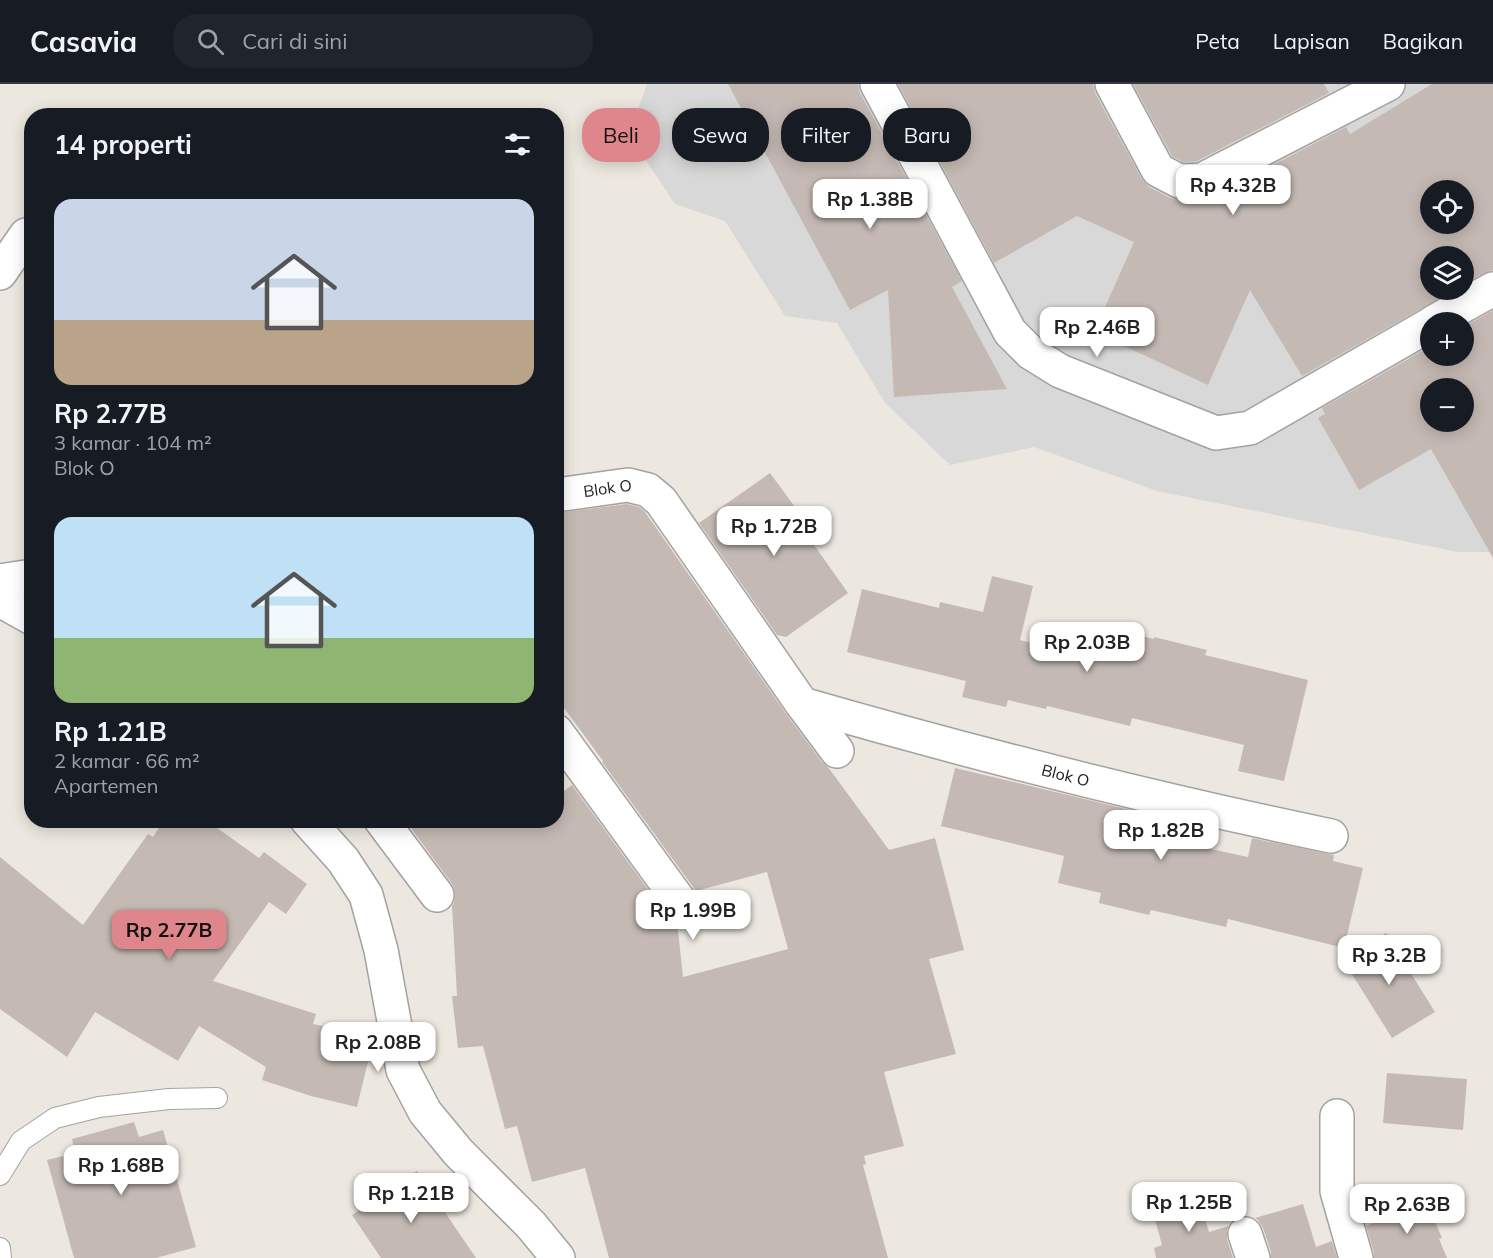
<!DOCTYPE html>
<html lang="id">
<meta charset="utf-8">
<style>
body{margin:0;font-family:Mulish,sans-serif;background:#20242c;color:#f1f3f6;height:100vh;display:flex;flex-direction:column;font-size:22px;white-space:nowrap}
*{box-sizing:border-box;margin:0}
p{font-size:20px;color:#9ea1a6}
.icon{flex:none;width:33px;height:33px;fill:none;stroke:currentColor;stroke-width:2;stroke-linecap:round;stroke-linejoin:round}
.map{position:relative;flex:1;overflow:hidden}
.panel{position:absolute;left:24px;top:24px;width:540px;height:720px;display:flex;flex-direction:column;background:#171b24;border-radius:24px;box-shadow:0 3px 15px #0003}
.panel>*{flex:none}
.banner{position:absolute;left:582px;top:24px;width:570px;height:54px;display:flex;gap:12px}
.fabs{position:absolute;left:1420px;top:96px;display:grid;gap:12px}
.fabs a{display:grid;place-items:center;width:54px;height:54px;border-radius:50%;background:#171b24;box-shadow:0 3px 15px #0003;font-size:30px}
.price{position:absolute;translate:-50% -51px;padding:0 14px;border-radius:12px;background:#fff;color:#222;font-size:20px;line-height:39px;filter:drop-shadow(0 2px 3px #0008)}
.price::after{content:'';position:absolute;left:50%;top:36px;width:18px;height:14px;margin-left:-9px;background:inherit;clip-path:polygon(0 0,100% 0,50% 100%)}
.price.on{background:#de868b;color:#111}
ul{padding:0;list-style:none}
li{display:grid;align-content:center;gap:12px;height:318px;padding:0 30px}
li span{display:grid;place-items:center;height:186px;border-radius:18px;color:#555}
li>.icon{margin-inline-start:auto}
span .icon{width:108px;height:108px;fill:#fffc;stroke-width:1}
li b{font-size:26px}
h2{display:flex;justify-content:space-between;align-items:center;height:72px;padding:0 30px;font-size:26px}
.chip{padding:0 21px;border-radius:24px;background:#171b24;box-shadow:0 3px 15px #0003;font-size:21px;line-height:54px}
.chip.on{background:#de868b;color:#111}
header{display:flex;align-items:center;gap:36px;box-sizing:border-box;height:84px;padding:0 30px;background:#171b24;border-bottom:2px solid #363941}
header strong{font-size:28px}
nav{display:flex;gap:33px;margin-inline-start:auto;font-size:21px}
.search{width:420px;height:54px;background:#20242c;display:flex;align-items:center;gap:15px;box-sizing:border-box;padding:0 21px;border-radius:24px;color:#9ea1a6;font-size:22px}
.map>svg:first-child{display:block}
.residential{fill:#d9d8d8;fill-rule:evenodd}
.building{fill:#c5bab3;fill-rule:evenodd}
.lines{fill:none;stroke-linecap:round;stroke-linejoin:round}
.service-casing{stroke:#a2a2a2;stroke-width:22}
.minor-casing{stroke:#a2a2a2;stroke-width:36}
.service{stroke:#fff;stroke-width:20}
.minor{stroke:#fff;stroke-width:33}
.labels{text-anchor:middle;stroke-width:6;stroke-linejoin:round;paint-order:stroke}
.street-label{font-size:16px;fill:#1b1b1b;stroke:#fff}
</style>
<header>
<strong>Casavia</strong>
<div class="search"><svg class="icon" aria-label="search" viewBox="0 0 24 24"><circle cx="10" cy="10" r="6"/><path d="M15 15l6 6"/></svg>Cari di sini</div>
<nav><a>Peta</a><a>Lapisan</a><a>Bagikan</a></nav>
</header>
<div class="map">
<svg width="1493" height="1174" viewBox="0 0 1493 1174">
<rect width="100%" height="100%" fill="#ede8df"/>
<path class="residential" d="M 647,0 L 1493,0 L 1493,468 L 1458,468 L 1157,407 L 1034,363 L 950,381 L 885,319 L 837,239 L 785,232 L 725,137 L 675,120 L 629,51 ZM 1431,106 L 1464,106 L 1464,140 L 1431,140 ZM 1431,172 L 1464,172 L 1464,206 L 1431,206 ZM 1431,238 L 1464,238 L 1464,272 L 1431,272 ZM 1431,304 L 1464,304 L 1464,338 L 1431,338 Z"/>
<path class="building" d="M 728,0 L 858,0 L 860,9 L 962,197 L 952,203 L 1007,305 L 894,313 L 888,206 L 850,226 Z
M 898,0 L 1093,0 L 1095,9 L 1142,95 L 1149,103 L 1170,114 L 1180,116 L 1203,115 L 1211,113 L 1346,43 L 1350,50 L 1432,0 L 1493,0 L 1493,186 L 1484,189 L 1464,200 L 1464,172 L 1431,172 L 1431,206 L 1454,206 L 1302,292 L 1250,206 L 1208,301 L 1094,248 L 1134,158 L 1077,132 L 994,179 ZM 1431,106 L 1464,106 L 1464,140 L 1431,140 Z
M 1133,0 L 1324,0 L 1329,9 L 1197,77 L 1183,78 L 1172,72 Z
M 1493,226 L 1493,474 L 1431,365 L 1359,406 L 1318,334 L 1325,330 L 1322,324 L 1431,262 L 1431,272 L 1464,272 L 1464,243 ZM 1431,304 L 1464,304 L 1464,338 L 1431,338 Z
M 770,389 L 800,430 L 795,434 L 848,509 L 786,553 L 777,551 L 699,439 Z
M 627,420 L 639,423 L 645,428 L 787,631 L 822,678 L 828,683 L 889,766 L 935,754 L 964,866 L 929,875 L 956,970 L 884,988 L 904,1062 L 864,1072 L 866,1080 L 863,1081 L 888,1174 L 609,1174 L 585,1084 L 532,1098 L 517,1042 L 505,1045 L 483,962 L 458,964 L 452,912 L 457,912 L 452,822 L 454,818 L 455,808 L 452,800 L 405,736 L 556,736 L 556,713 L 572,701 L 666,830 L 673,836 L 677,837 L 683,893 L 788,865 L 767,788 L 696,807 L 602,678 L 603,677 L 556,613 L 556,429 Z
M 992,492 L 1033,502 L 1020,556 L 1095,575 L 1103,543 L 1154,555 L 1154,553 L 1207,566 L 1205,571 L 1308,596 L 1284,697 L 1238,687 L 1244,661 L 1132,634 L 1130,642 L 1047,622 L 1046,625 L 1008,616 L 1006,623 L 962,613 L 966,597 L 847,568 L 862,505 L 939,524 L 940,518 L 983,528 Z
M 955,684 L 1172,736 L 1168,756 L 1248,773 L 1252,754 L 1334,771 L 1333,777 L 1363,784 L 1344,864 L 1228,835 L 1226,843 L 1151,826 L 1149,831 L 1099,819 L 1101,809 L 1058,799 L 1064,772 L 941,742 Z
M 164,736 L 206,736 L 259,774 L 264,768 L 307,800 L 286,830 L 269,818 L 213,897 L 316,930 L 313,940 L 374,953 L 357,1023 L 311,1012 L 262,996 L 266,983 L 199,942 L 178,977 L 95,928 L 67,973 L 0,925 L 0,773 L 83,841 L 148,750 L 153,753 Z
M 1386,849 L 1435,928 L 1392,954 L 1343,876 Z
M 1387,989 L 1467,995 L 1463,1046 L 1383,1039 Z
M 134,1038 L 139,1053 L 163,1046 L 196,1163 L 156,1174 L 74,1174 L 47,1076 L 75,1069 L 72,1055 Z
M 417,1087 L 476,1174 L 381,1174 L 352,1131 Z
M 1198,1112 L 1209,1148 L 1229,1142 L 1227,1147 L 1227,1155 L 1233,1174 L 1156,1174 L 1154,1164 L 1162,1161 L 1152,1125 Z
M 1426,1117 L 1442,1154 L 1439,1155 L 1447,1174 L 1374,1174 L 1374,1169 L 1366,1142 Z
M 1303,1120 L 1316,1163 L 1332,1157 L 1337,1174 L 1271,1174 L 1271,1168 L 1263,1144 L 1258,1136 L 1255,1134 Z"/>
<g class="lines">
<defs>
<path id="service" d="M 0,1091 L 21,1057 L 55,1034 L 99,1023 L 169,1015 L 217,1014
M 0,1164 L 1,1174"/>
<g id="minor">
<path d="M 877,0 L 1010,248 L 1031,269 L 1060,287 L 1216,349 L 1250,344 L 1431,240"/>
<path d="M 1112,0 L 1158,86 L 1179,97 L 1202,96 L 1388,0"/>
<path d="M 0,189 L 26,151"/>
<path d="M 1434,238 L 1493,205"/>
<path id="s1" d="M 556,411 L 628,401 L 648,406 L 661,417 L 802,620 L 837,667"/>
<path d="M 0,497 L 32,492"/>
<path d="M 0,516 L 32,534"/>
<path id="s2" d="M 802,620 C 976,670 1153,715 1331,752"/>
<path d="M 556,647 L 681,819"/>
<path d="M 307,736 L 343,776 L 366,811 L 381,866 L 403,986 L 425,1028 L 458,1068 L 531,1141 L 558,1174"/>
<path d="M 381,736 L 437,811"/>
<path d="M 1337,1032 L 1337,1107 L 1356,1174"/>
<path d="M 1245,1150 L 1253,1174"/>
</g>
</defs>
<use href="#service" class="service-casing"/>
<use href="#minor" class="minor-casing"/>
<use href="#service" class="service"/>
<use href="#minor" class="minor"/>
</g>
<g class="labels">
<g class="street-label">
<text dy="6" stroke="none"><textPath href="#s1" startOffset="52">Blok O</textPath></text>
<text dy="6" stroke="none"><textPath href="#s2" startOffset="273">Blok O</textPath></text>
</g>
</g>
</svg>
<div class="fabs">
<a><svg class="icon" aria-label="locate" viewBox="0 0 24 24"><circle cx="12" cy="12" r="6"/><path d="M12 2v4M12 18v4M2 12h4M18 12h4"/></svg></a>
<a><svg class="icon" aria-label="layers" viewBox="0 0 24 24"><path d="M12 4l9 5-9 5-9-5zM3 14l9 5 9-5"/></svg></a>
<a>+</a>
<a>−</a>
</div>
<b class="price" style="left:1233px;top:132px">Rp 4.32B</b>
<b class="price" style="left:870px;top:146px">Rp 1.38B</b>
<b class="price" style="left:1097px;top:274px">Rp 2.46B</b>
<b class="price" style="left:774px;top:473px">Rp 1.72B</b>
<b class="price" style="left:1087px;top:589px">Rp 2.03B</b>
<b class="price" style="left:1161px;top:777px">Rp 1.82B</b>
<b class="price" style="left:693px;top:857px">Rp 1.99B</b>
<b class="price on" style="left:169px;top:877px">Rp 2.77B</b>
<b class="price" style="left:1389px;top:902px">Rp 3.2B</b>
<b class="price" style="left:378px;top:989px">Rp 2.08B</b>
<b class="price" style="left:121px;top:1112px">Rp 1.68B</b>
<b class="price" style="left:411px;top:1140px">Rp 1.21B</b>
<b class="price" style="left:1189px;top:1149px">Rp 1.25B</b>
<b class="price" style="left:1407px;top:1151px">Rp 2.63B</b>
<div class="banner">
<a class="chip on">Beli</a>
<a class="chip">Sewa</a>
<a class="chip">Filter</a>
<a class="chip">Baru</a>
</div>
<section class="panel">
<h2>14 properti<svg class="icon" aria-label="filters" viewBox="0 0 24 24"><path d="M4 7h16M4 17h16"/><circle cx="9" cy="7" r="2"/><circle cx="15" cy="17" r="2"/></svg></h2>
<ul>
<li><span style="background:linear-gradient(#c9d6e8 65%,#b9a48a 0)"><svg class="icon" aria-label="home" viewBox="0 0 24 24"><path d="M3 11l9-7 9 7M6 9v11h12V9"/></svg></span><div><b>Rp 2.77B</b><p>3 kamar · 104 m²</p><p>Blok O</p></div></li>
<li><span style="background:linear-gradient(#bfe0f5 65%,#8fb573 0)"><svg class="icon" aria-label="home" viewBox="0 0 24 24"><path d="M3 11l9-7 9 7M6 9v11h12V9"/></svg></span><div><b>Rp 1.21B</b><p>2 kamar · 66 m²</p><p>Apartemen</p></div></li>
</ul>
</section>
</div>
